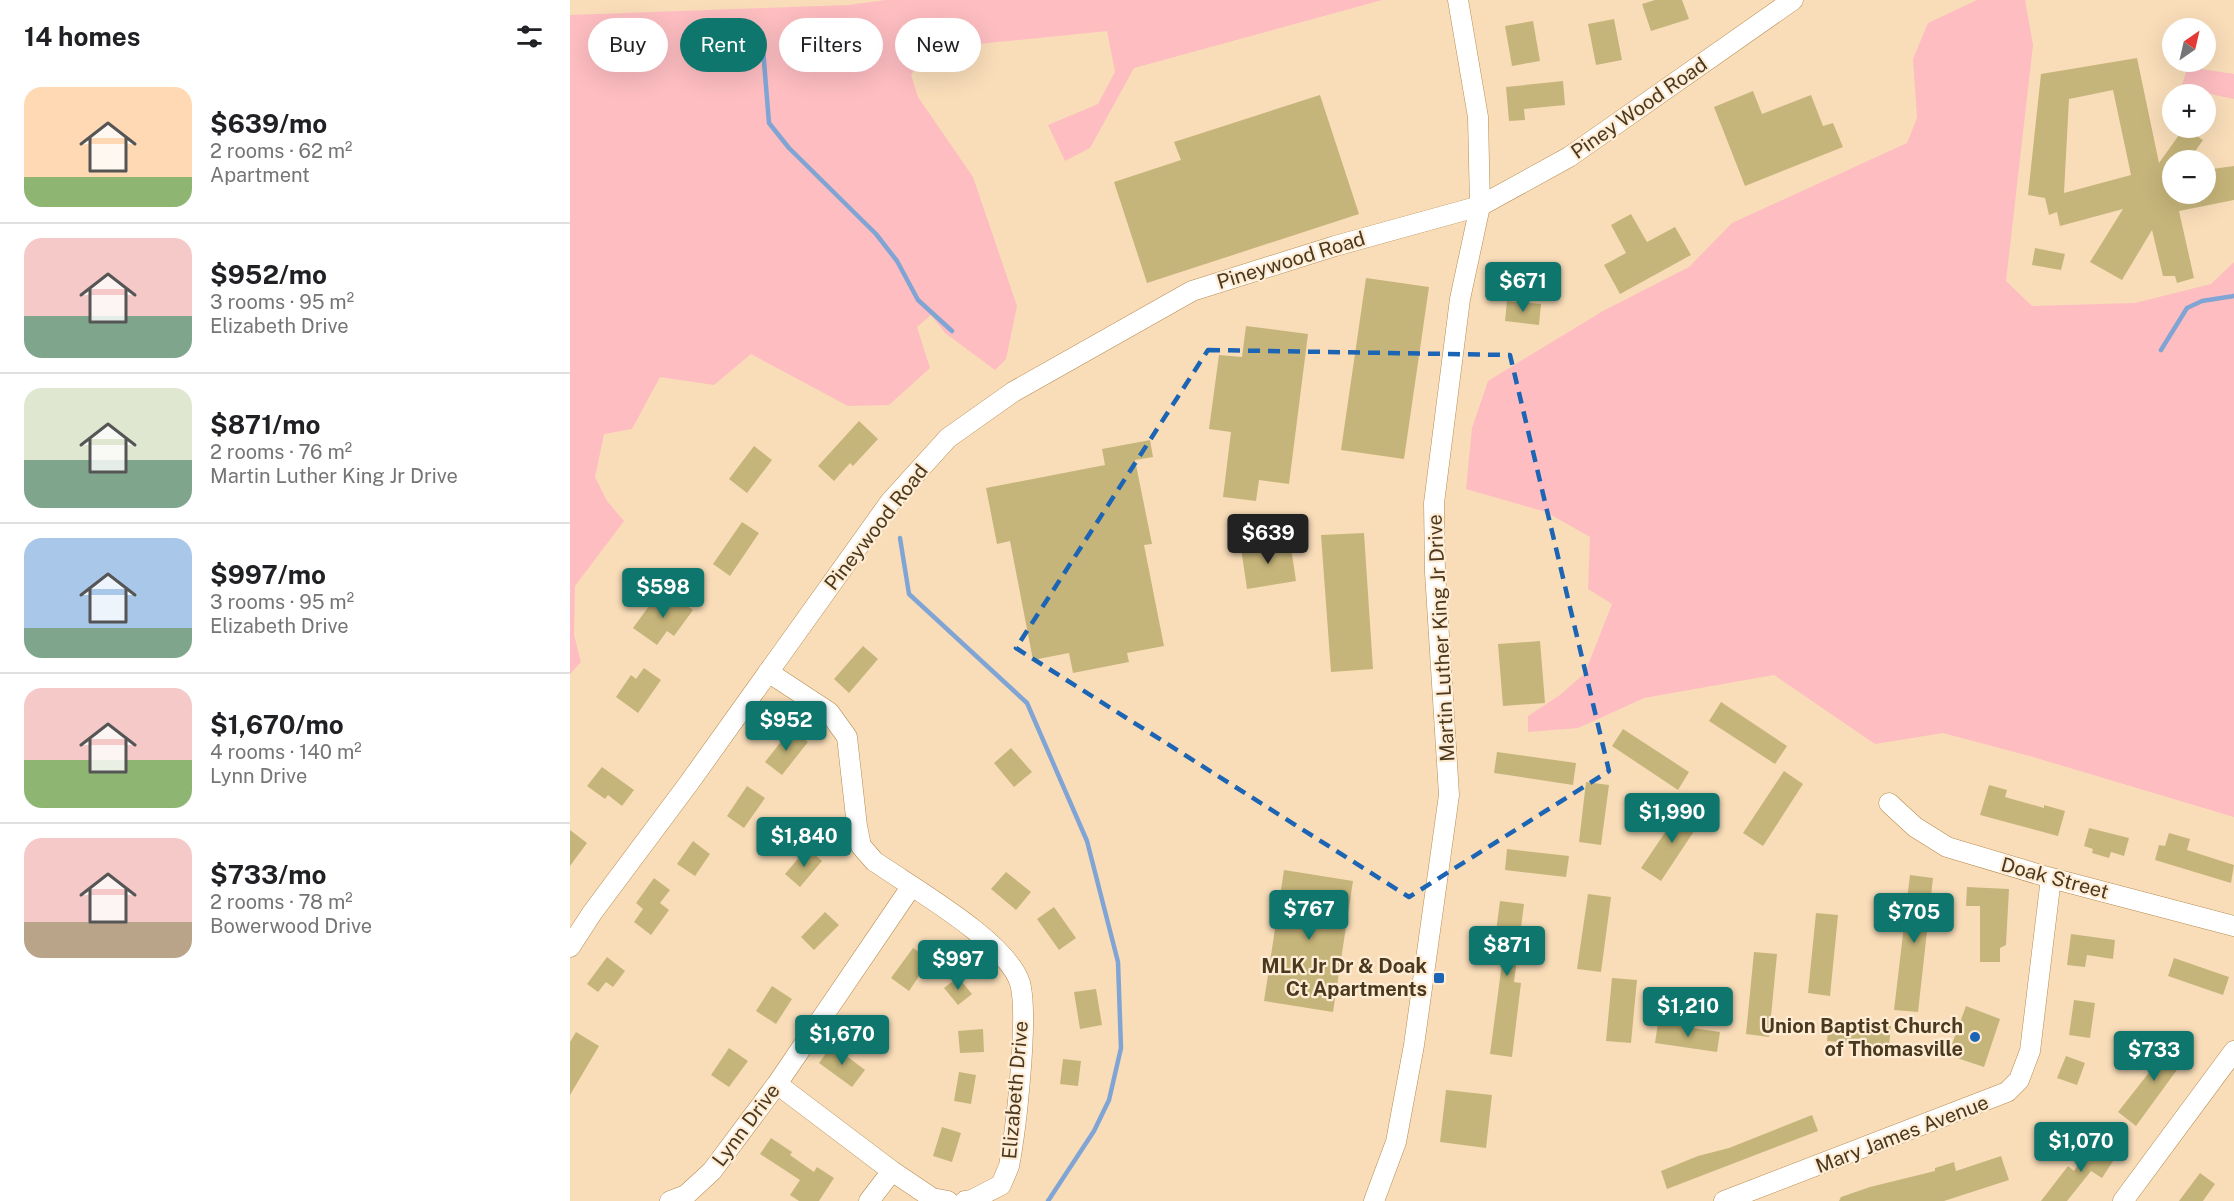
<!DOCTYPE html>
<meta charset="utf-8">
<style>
body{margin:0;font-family:"Public Sans",sans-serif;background:#f6f6f6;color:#202124;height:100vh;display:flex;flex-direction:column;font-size:22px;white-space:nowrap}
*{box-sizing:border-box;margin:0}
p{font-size:20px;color:#757577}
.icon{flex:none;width:33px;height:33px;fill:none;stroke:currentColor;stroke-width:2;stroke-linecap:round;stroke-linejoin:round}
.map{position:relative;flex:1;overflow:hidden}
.details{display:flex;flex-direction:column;background:#fff;width:570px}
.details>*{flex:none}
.hud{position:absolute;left:18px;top:18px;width:570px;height:54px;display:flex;gap:12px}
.needle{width:39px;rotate:34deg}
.fabs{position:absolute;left:1592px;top:18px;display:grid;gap:12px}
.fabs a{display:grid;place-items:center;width:54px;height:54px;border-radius:50%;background:#fff;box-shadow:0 6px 24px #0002;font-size:30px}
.price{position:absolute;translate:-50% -51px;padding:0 14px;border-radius:6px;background:#0f766e;color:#fff;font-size:20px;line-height:39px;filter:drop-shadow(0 2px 3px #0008)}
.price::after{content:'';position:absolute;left:50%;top:36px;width:18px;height:14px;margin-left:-9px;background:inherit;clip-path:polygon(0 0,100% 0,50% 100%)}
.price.active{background:#222;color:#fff}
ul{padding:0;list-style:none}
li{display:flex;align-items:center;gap:18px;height:150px;padding:0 24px}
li+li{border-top:2px solid #e0e0e0}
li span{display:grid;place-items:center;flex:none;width:168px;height:120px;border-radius:18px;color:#555}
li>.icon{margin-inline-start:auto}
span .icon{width:72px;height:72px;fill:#fffc;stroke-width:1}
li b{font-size:26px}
h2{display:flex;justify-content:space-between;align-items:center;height:72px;padding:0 24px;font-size:26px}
.chip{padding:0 21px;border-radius:27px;background:#fff;box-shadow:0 6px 24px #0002;font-size:21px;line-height:54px}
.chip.active{background:#0f766e;color:#fff}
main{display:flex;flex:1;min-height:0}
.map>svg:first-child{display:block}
.green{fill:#fdbdc1}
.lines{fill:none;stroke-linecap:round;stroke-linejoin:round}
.stream{stroke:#80a5d4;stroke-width:4.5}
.building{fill:#c6b57a;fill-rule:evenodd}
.minor-casing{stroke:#b68b4e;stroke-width:21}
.minor{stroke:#fff;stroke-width:20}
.marked{fill:none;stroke:#1c64b4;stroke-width:4.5;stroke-dasharray:12 8;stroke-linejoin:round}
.poi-dot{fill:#1c64b4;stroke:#ffecd4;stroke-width:2}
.labels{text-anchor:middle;stroke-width:4.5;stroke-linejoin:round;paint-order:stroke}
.street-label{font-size:20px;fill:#4b391f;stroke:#ffecd4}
.poi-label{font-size:20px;font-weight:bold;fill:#4b391f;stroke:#ffecd4;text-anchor:end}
</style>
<main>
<section class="details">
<h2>14 homes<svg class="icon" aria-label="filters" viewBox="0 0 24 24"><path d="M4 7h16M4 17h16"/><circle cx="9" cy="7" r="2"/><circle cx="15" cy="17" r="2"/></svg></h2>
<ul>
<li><span style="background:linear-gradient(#ffd9b3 75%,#8fb573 0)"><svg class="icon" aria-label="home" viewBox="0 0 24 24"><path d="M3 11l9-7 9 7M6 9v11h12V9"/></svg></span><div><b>$639/mo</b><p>2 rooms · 62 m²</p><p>Apartment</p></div></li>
<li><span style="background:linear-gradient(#f6c9c9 65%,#7fa58c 0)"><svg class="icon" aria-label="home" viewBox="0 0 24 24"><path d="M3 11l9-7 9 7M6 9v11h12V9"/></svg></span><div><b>$952/mo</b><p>3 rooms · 95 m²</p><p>Elizabeth Drive</p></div></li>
<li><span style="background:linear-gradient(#dfe7d0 60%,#7fa58c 0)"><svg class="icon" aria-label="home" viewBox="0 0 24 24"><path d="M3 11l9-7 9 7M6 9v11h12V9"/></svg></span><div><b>$871/mo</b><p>2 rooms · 76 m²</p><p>Martin Luther King Jr Drive</p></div></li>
<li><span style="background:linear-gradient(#a9c7e8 75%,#7fa58c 0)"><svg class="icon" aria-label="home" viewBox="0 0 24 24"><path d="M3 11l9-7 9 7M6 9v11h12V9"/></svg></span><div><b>$997/mo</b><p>3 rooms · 95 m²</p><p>Elizabeth Drive</p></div></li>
<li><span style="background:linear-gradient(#f6c9c9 60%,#8fb573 0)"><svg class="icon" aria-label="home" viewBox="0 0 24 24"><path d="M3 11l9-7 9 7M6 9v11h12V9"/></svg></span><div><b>$1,670/mo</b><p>4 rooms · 140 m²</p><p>Lynn Drive</p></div></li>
<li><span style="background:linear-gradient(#f6c9c9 70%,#b9a48a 0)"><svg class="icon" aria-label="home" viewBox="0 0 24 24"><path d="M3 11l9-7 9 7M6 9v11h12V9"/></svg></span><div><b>$733/mo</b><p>2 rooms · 78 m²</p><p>Bowerwood Drive</p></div></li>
</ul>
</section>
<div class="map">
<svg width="1664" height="1201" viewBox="0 0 1664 1201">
<rect width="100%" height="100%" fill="#f9ddb9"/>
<path class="green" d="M 316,0 L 812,0 L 564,68 L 520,148 L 495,161 L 478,125 L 528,104 L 545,72 L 537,31 L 358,49 L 341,75 L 348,97 L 403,177 L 447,306 L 436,359 L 425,370 L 375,333 L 361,315 L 347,327 L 360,368 L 319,405 L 278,406 L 181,354 L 144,385 L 90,377 L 62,429 L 34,434 L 25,477 L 37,501 L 54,521 L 5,586 L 4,635 L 11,662 L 0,674 L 0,15 L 278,5 Z
M 1407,0 L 1455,0 L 1463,45 L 1436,281 L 1462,306 L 1565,303 L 1641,284 L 1664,262 L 1664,817 L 1463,757 L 1373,733 L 1305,744 L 1204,675 L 1074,698 L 1008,728 L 958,732 L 958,716 L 990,695 L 1015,673 L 1042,604 L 1018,589 L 1020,537 L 976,512 L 896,489 L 902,428 L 918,381 L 1033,311 L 1119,267 L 1162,223 L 1337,143 L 1347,118 L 1343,59 L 1358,23 Z
M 1618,67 L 1664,74 L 1664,99 L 1611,88 Z"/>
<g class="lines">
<path class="stream" d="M 192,37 L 199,123 L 219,148 L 306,234 L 327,261 L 348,300 L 382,331
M 1591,350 L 1617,308 L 1632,301 L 1664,296
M 330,538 L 339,594 L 457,703 L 517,841 L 548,962 L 551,1048 L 539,1100 L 524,1131 L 478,1201"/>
</g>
<path class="building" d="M 1085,0 L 1112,0 L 1119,19 L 1081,31 L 1072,4 Z
M 1044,19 L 1052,60 L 1026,65 L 1018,24 Z
M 963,21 L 970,61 L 942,66 L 935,26 Z
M 1567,58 L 1589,163 L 1614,128 L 1633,140 L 1619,160 L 1602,160 L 1602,194 L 1635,194 L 1635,170 L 1664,166 L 1664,200 L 1609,211 L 1624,278 L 1607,283 L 1605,276 L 1593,276 L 1582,230 L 1552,280 L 1520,262 L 1553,209 L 1490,226 L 1487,212 L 1479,215 L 1475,198 L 1458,195 L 1471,74 ZM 1543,90 L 1561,175 L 1494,193 L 1499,99 Z
M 993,81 L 995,105 L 954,109 L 955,120 L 939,121 L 936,87 Z
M 1183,91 L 1192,114 L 1241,95 L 1253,126 L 1263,123 L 1273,147 L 1175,186 L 1144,107 Z
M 750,95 L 789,214 L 577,283 L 544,182 L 611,160 L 604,142 Z
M 1061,214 L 1077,242 L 1105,227 L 1121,255 L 1050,294 L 1034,265 L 1056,253 L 1041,225 Z
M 1465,248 L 1495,254 L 1491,270 L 1462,265 Z
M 796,278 L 859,287 L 834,459 L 771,450 Z
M 937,301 L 971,304 L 969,325 L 935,321 Z
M 676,326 L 738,334 L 719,484 L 689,480 L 686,501 L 653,497 L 661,432 L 639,429 L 649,355 L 672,357 Z
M 289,421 L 308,439 L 283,466 L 280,463 L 264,481 L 248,466 Z
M 580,440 L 583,457 L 565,460 L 582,544 L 574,545 L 594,646 L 557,653 L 559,662 L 503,673 L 499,653 L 463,660 L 440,541 L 427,544 L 416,488 L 535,465 L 532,449 Z
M 184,446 L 202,460 L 177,493 L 159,479 Z
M 172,522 L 189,533 L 160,576 L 143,564 Z
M 794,533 L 803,669 L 761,672 L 751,535 Z
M 720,541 L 726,581 L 677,589 L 671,548 Z
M 99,593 L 123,610 L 104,636 L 97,631 L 87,645 L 63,628 L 82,602 L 88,607 Z
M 970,641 L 975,703 L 933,706 L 928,644 Z
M 293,646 L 308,659 L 279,693 L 264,679 Z
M 74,668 L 91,680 L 68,713 L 46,697 L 61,675 L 66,679 Z
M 1151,702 L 1217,746 L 1205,764 L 1139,721 Z
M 221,729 L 238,742 L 212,775 L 195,762 Z
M 1053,729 L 1119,772 L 1108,790 L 1042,746 Z
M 441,748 L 462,772 L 444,787 L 424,763 Z
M 927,752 L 1006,763 L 1003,785 L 924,773 Z
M 32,767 L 64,790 L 52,806 L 38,795 L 35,799 L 17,786 Z
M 1214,771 L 1233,784 L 1193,846 L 1173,833 Z
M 1016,782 L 1039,785 L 1031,845 L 1009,842 Z
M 1419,785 L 1437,790 L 1435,797 L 1474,808 L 1474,805 L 1495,811 L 1488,836 L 1410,815 Z
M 177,786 L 195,798 L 174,828 L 157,816 Z
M 1113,806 L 1132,819 L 1091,881 L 1071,868 Z
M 1519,828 L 1559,838 L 1554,856 L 1541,852 L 1539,858 L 1522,853 L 1523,849 L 1514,846 Z
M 0,830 L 17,843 L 0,866 Z
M 1599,833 L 1620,839 L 1617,850 L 1664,865 L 1661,883 L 1585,860 L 1589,845 L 1595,846 Z
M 123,841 L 140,854 L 125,876 L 107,864 Z
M 237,848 L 252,861 L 230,887 L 215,874 Z
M 937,849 L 999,856 L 996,877 L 935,870 Z
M 714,870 L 783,881 L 763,1012 L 694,1001 Z
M 436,872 L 461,892 L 446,910 L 421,889 Z
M 1340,875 L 1363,878 L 1348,1012 L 1324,1010 Z
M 84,878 L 100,890 L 90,903 L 99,910 L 81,935 L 64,922 L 73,909 L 66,903 Z
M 1397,887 L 1439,889 L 1436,945 L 1430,948 L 1430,962 L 1410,962 L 1410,906 L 1396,906 Z
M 1018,894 L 1041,897 L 1031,972 L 1007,969 Z
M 930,901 L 954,904 L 944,982 L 951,983 L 942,1057 L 920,1054 L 932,963 L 922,962 Z
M 484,907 L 506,938 L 489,950 L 467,919 Z
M 255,912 L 269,925 L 244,950 L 231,937 Z
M 1246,913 L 1268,915 L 1260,996 L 1238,993 Z
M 1501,934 L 1545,940 L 1543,959 L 1517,955 L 1515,967 L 1497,965 Z
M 343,948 L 360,960 L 339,991 L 321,978 Z
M 1184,952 L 1207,954 L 1199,1037 L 1176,1034 Z
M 37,957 L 55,971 L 43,987 L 36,982 L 28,992 L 17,984 Z
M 1604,958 L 1659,977 L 1653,995 L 1598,976 Z
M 388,977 L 402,994 L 388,1005 L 374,988 Z
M 1042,978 L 1067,980 L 1061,1043 L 1036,1041 Z
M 202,986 L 222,999 L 206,1024 L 186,1011 Z
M 526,989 L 532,1025 L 510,1029 L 504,992 Z
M 1504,1000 L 1525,1003 L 1520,1038 L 1499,1035 Z
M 1396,1006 L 1430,1019 L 1414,1067 L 1378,1055 Z
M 1259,1020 L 1321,1026 L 1319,1046 L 1257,1041 Z
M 1088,1023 L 1150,1032 L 1147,1052 L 1085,1043 Z
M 413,1029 L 414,1052 L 390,1053 L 388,1031 Z
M 6,1032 L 29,1046 L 0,1095 L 0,1042 Z
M 1601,1040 L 1620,1052 L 1566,1126 L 1548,1112 L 1585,1065 L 1579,1061 L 1588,1047 L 1594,1051 Z
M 262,1045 L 295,1070 L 282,1087 L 249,1063 Z
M 159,1048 L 178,1061 L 159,1087 L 141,1075 Z
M 1496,1056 L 1515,1063 L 1507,1085 L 1487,1078 Z
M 493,1059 L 511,1061 L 508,1086 L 490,1084 Z
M 389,1072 L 406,1075 L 401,1104 L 384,1101 Z
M 876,1090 L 922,1095 L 916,1148 L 870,1142 Z
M 1242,1115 L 1248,1131 L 1097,1189 L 1091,1171 L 1128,1156 L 1159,1148 Z
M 372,1127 L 391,1133 L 382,1162 L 363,1156 Z
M 201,1138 L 222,1152 L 220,1155 L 244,1172 L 247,1167 L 264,1178 L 249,1201 L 229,1201 L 220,1195 L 230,1180 L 190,1154 Z
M 1525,1140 L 1547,1155 L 1532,1178 L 1521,1171 L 1497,1201 L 1471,1201 L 1498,1166 L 1504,1171 Z
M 1431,1156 L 1439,1180 L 1374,1201 L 1269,1201 L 1271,1197 L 1300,1187 L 1365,1171 L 1365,1168 L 1384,1162 L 1386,1171 Z
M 1630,1173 L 1645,1184 L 1633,1201 L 1609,1201 Z"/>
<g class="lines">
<defs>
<path id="minor" d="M 198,672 L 259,712 L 277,737 L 287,826 L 291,846 L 304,861 C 341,887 437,941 450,983 C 459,1016 446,1130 439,1166 L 431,1185 L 402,1200 L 395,1201
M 1319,803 L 1345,827 L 1377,847 L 1481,878 L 1664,926
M 0,947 L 22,913 L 119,783 L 320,502 L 378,438 L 443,392 L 622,291 L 765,246 L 910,206 L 999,157 L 1223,0
M 207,1084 L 322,1171 L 362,1198 L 378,1201
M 100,1201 L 116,1195 L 142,1171 L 207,1084 L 341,887
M 299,1201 L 322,1171
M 804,1201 L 826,1142 L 844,1045 L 879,795 L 865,572 L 864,503 L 890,299 L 910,206 L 908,117 L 888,0
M 1154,1201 L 1437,1092 L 1449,1080 L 1460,1051 L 1481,878
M 1553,1201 L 1664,1051"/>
</defs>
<use href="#minor" class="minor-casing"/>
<use href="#minor" class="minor"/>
</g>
<path class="marked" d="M 638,350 L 940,355 L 1039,771 L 839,897 L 446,648 Z"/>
<g class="poi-dot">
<rect x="863" y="972" width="12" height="12" rx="3"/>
<circle cx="1405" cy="1037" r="6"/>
</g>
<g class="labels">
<g class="street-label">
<text transform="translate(1069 108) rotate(-35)" y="7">Piney Wood Road</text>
<text transform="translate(721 260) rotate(-17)" y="7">Pineywood Road</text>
<text transform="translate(306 527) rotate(-52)" y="7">Pineywood Road</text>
<text transform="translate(871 638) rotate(-93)" y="7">Martin Luther King Jr Drive</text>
<text transform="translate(1485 878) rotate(15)" y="7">Doak Street</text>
<text transform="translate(445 1090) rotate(-85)" y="7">Elizabeth Drive</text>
<text transform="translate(176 1125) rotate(-53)" y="7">Lynn Drive</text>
<text transform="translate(1332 1134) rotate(-21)" y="7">Mary James Avenue</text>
</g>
<g class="poi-label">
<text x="857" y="973">MLK Jr Dr &amp; Doak<tspan x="857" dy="23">Ct Apartments</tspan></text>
<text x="1393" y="1033">Union Baptist Church<tspan x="1393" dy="23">of Thomasville</tspan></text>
</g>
</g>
</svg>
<div class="fabs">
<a><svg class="needle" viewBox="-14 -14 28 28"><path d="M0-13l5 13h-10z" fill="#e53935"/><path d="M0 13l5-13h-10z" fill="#757577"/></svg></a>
<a>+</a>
<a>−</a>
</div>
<b class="price" style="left:953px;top:313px">$671</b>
<b class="price active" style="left:698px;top:565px">$639</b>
<b class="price" style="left:93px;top:619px">$598</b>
<b class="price" style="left:216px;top:752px">$952</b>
<b class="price" style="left:1102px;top:844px">$1,990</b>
<b class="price" style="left:234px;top:868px">$1,840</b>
<b class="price" style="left:739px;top:941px">$767</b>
<b class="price" style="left:1344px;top:944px">$705</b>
<b class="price" style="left:937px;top:977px">$871</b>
<b class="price" style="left:388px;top:991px">$997</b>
<b class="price" style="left:1118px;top:1038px">$1,210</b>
<b class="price" style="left:272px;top:1066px">$1,670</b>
<b class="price" style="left:1584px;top:1082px">$733</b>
<b class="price" style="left:1511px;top:1173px">$1,070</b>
<div class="hud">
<a class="chip">Buy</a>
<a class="chip active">Rent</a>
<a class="chip">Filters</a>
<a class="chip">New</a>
</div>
</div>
</main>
